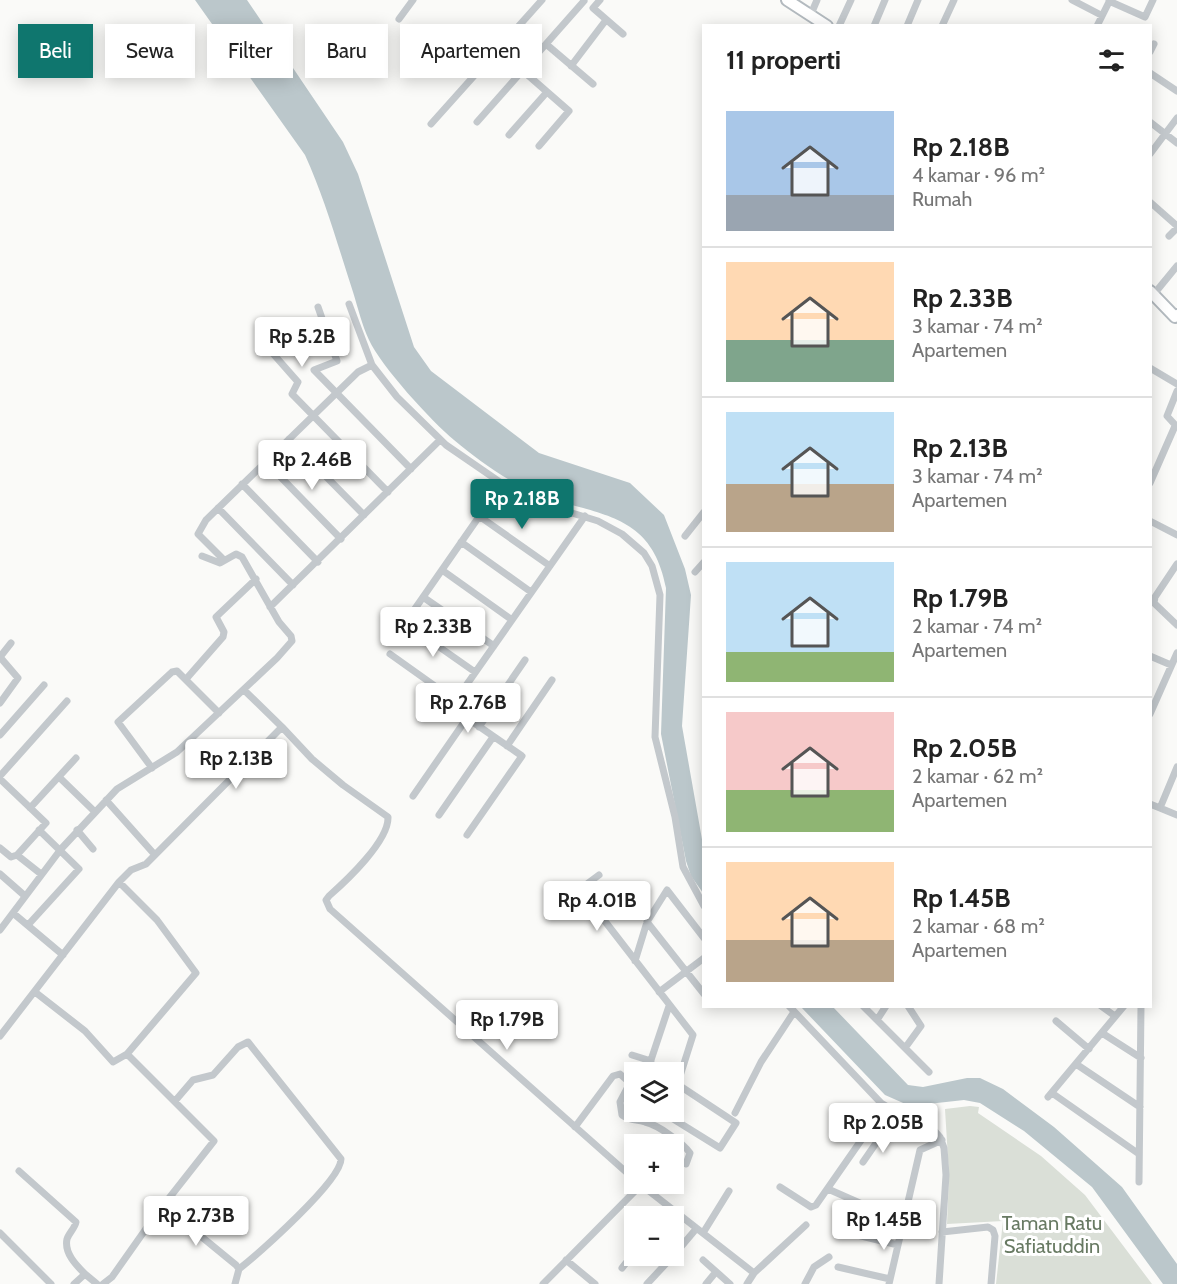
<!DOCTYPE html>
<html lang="id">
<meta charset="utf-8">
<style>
body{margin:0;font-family:Cabin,sans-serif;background:#f6f6f6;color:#222;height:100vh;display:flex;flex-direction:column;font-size:22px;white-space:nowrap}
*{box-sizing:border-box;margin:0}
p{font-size:20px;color:#767676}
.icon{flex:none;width:33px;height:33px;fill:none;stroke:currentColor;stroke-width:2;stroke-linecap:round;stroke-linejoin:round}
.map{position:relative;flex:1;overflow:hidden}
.details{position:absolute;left:702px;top:24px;width:450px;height:984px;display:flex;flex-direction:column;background:#fff;border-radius:0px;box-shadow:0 3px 15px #0003}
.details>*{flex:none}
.banner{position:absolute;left:18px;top:24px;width:570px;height:54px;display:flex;gap:12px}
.tools{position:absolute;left:624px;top:1062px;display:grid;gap:12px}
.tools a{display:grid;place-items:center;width:60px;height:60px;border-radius:0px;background:#fff;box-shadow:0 3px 15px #0003;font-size:30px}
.price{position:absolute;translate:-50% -51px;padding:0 14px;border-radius:6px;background:#fff;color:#222;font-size:20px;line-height:39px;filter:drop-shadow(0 2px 3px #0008)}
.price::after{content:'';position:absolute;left:50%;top:36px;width:18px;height:14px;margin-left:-9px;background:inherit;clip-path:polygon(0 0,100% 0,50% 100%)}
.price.on{background:#0f766e;color:#fff}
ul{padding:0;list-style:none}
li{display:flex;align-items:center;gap:18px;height:150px;padding:0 24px}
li+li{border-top:2px solid #e0e0e0}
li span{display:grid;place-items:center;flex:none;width:168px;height:120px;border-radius:0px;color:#555}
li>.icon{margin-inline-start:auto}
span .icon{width:72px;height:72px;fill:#fffc;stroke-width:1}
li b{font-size:26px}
h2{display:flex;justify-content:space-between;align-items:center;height:72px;padding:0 24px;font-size:26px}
.chip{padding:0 21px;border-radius:0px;background:#fff;box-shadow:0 3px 15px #0003;font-size:21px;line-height:54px}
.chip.on{background:#0f766e;color:#fff}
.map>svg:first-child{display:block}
.green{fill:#dadfd7}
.water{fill:#bbc7cb}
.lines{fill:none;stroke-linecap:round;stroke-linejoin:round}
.secondary-casing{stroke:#b3babf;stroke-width:14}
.street{stroke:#c3c8cc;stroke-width:7}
.secondary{stroke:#fff;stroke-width:10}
.labels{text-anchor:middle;stroke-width:6;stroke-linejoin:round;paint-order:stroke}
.park-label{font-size:20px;fill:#687a63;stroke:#fff}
</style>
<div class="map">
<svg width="1177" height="1284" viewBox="0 0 1177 1284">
<rect width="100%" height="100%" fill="#fafaf8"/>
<path class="green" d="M 970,1106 L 979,1107 L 978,1113 L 1041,1156 L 1085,1195 L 1152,1284 L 996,1284 L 1003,1221 L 947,1224 L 949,1175 L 945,1109 Z"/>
<path class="water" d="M 195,0 L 247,0 L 343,142 L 358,174 L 414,347 L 431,371 L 539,453 L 630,483 L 664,515 L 685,569 L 691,595 L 682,726 L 703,845 L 703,893 L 691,876 L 686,861 L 661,734 L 666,588 C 651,508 593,517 533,492 C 505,480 477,459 454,440 C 431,421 381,366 369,340 C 362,325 358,308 353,292 C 338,246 325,199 305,155 Z
M 801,1007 L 833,1007 L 908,1085 L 923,1087 L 967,1078 L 980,1078 L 1003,1089 L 1054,1127 L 1122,1187 L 1177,1264 L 1177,1284 L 1163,1284 L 1092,1187 L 1024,1131 L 980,1103 L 964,1100 L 910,1106 L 885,1095 Z"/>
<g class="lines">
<defs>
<path id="secondary" d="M 787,0 L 827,26
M 1150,291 L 1175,317 L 1177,315"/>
</defs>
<use href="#secondary" class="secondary-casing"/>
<path class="street" d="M 600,0 L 593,8 L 623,34
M 1072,0 L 1101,15
M 1109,1 L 1145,17 L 1153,0
M 811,14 L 817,0
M 399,19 L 413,0
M 839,26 L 851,0
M 874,26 L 885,0
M 907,26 L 918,0
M 942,26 L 954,0
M 1097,26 L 1110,0
M 546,44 L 593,84
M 498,49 L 569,111 L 539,146
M 1150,52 L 1154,44
M 571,66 L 606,20
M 1150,73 L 1177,91
M 477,122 L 584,1
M 1150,122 L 1177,143
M 431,124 L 542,0
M 509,135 L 547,92
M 1150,154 L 1177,118
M 1150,202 L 1177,226
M 1169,236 L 1177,228
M 1154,294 L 1177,266
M 349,304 L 372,365 L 397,397 L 446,445 L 523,498 L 598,521 L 622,534 L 644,553 L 652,566 L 660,595 L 655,737 L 675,817 L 683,867 L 704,906
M 318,307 L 337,361 L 314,370 L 411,469
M 261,340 L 298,382 L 292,394 L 388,492
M 271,351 L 299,330
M 1150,368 L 1177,384
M 1177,427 L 1167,416 L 1177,391
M 289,439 L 364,515
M 266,462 L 341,539
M 1150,483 L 1175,426
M 242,484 L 318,562
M 218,508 L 293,585
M 479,516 L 550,566
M 1150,521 L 1177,535
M 685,536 L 704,512
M 461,542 L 531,592
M 222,558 L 198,534 L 206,520 L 358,372 L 372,365
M 1177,564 L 1155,597 L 1154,603 L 1177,625
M 442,570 L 512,620
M 695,572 L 704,562
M 423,597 L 494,646
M 270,607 L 440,440
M 390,654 L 456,701
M 1150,656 L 1171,665
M 0,657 L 18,678 L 0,703
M 0,657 L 11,643
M 475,672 L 405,623 L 501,485
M 187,678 L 223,637 L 224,632 L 216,617 L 256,579
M 1150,714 L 1177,653
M 282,727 L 312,759 L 343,785 L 388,817 C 389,841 346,881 329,896 L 326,900 L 330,909 L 634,1179
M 479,727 L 525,660
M 0,735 L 44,685
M 507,746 L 552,680
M 152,768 L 118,722 L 172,672 L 177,671 L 219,713
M 0,776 L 67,701
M 59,777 L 94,811
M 0,779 L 46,823 L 17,855
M 413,796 L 467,718
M 106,800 L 155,855
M 1150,804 L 1160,808 L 1177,767
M 30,808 L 76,758
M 1160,808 L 1177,815
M 439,815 L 493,737
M 77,830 L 93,849
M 467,835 L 522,756 L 451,707 L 585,516
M 0,848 L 11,857 L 17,855 L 41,874
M 0,874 L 25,896
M 119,882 L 157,920 L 196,973 L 127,1054
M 580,889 L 693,1035 L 674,1095
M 564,901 L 599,875
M 13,913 L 63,955
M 647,922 L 704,994
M 28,925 L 79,869 L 39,830
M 0,930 L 61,849 L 117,789 L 177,752 L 277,658 L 292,641 L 291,636 L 279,622 L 242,557 L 236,554 L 220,563 L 202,556
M 635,961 L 647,922 L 667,890 L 704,938
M 35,992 L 85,1031 L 113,1062 L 127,1054 L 214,1141 L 155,1216 L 112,1277 L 103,1284
M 659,992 L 704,958
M 789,1006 L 881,1103 L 896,1112 L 925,1120 L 940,1137 L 944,1148 L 946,1175 L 939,1284
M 863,1006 L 929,1072
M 1101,1006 L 1115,1016
M 877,1020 L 886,1006
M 1056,1021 L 1089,1049
M 1102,1033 L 1141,1058
M 0,1036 L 119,882 L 131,870 L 146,864 L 282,727 L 244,690
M 905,1048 L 921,1026 L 908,1006
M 632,1055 L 651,1061
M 1076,1064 L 1140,1107
M 647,1072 L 669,1006
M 633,1093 L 634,1095
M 1052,1093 L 1139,1154
M 1048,1097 L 1124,1006
M 175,1101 L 193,1080 L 213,1075 L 238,1047 L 248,1042 L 341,1159 C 341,1181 259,1253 239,1269
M 662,1112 L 720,1148 L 736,1123 L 677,1084
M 735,1113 L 761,1062 L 794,1012
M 575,1127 L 613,1076 L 620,1074 L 630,1083 L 620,1102 L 622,1115 C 631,1121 635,1119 645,1122 C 658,1125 682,1142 690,1153 L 686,1164
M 863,1162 L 883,1133 L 895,1131 L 907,1115
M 19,1171 L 76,1222 C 75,1228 69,1233 67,1239 C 64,1253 76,1265 85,1274 L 74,1284
M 1139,1182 L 1141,1006
M 640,1184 L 754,1273 L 747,1284
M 780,1187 L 811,1207 L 816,1205 L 885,1106
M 828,1189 L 862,1204 L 904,1215
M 164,1206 L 236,1265 L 239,1269 L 235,1284
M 837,1230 L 898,1245
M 942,1232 L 988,1227 L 993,1230 L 995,1236 L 991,1284
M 0,1233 L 51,1284
M 703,1233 L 729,1191
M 674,1255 L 696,1229
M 566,1260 L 595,1284
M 703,1260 L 730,1284
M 838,1267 L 890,1279
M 622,1268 L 634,1253
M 754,1273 L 806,1225
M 85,1274 L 97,1284
M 543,1284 L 641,1185
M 647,1284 L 673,1256
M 706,1284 L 715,1273
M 805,1284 L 814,1267 L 829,1257
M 889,1284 L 920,1150 L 942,1140"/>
<use href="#secondary" class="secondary"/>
</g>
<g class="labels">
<g class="park-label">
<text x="1052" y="1230">Taman Ratu<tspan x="1052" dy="23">Safiatuddin</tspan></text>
</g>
</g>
</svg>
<div class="tools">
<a><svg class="icon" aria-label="layers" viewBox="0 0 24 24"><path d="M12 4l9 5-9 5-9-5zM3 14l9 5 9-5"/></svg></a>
<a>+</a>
<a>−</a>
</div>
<b class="price" style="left:302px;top:368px">Rp 5.2B</b>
<b class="price" style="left:312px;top:491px">Rp 2.46B</b>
<b class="price on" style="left:522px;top:530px">Rp 2.18B</b>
<b class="price" style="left:433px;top:658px">Rp 2.33B</b>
<b class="price" style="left:468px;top:734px">Rp 2.76B</b>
<b class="price" style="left:236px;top:790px">Rp 2.13B</b>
<b class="price" style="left:597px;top:932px">Rp 4.01B</b>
<b class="price" style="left:507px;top:1051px">Rp 1.79B</b>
<b class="price" style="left:883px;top:1154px">Rp 2.05B</b>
<b class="price" style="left:196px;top:1247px">Rp 2.73B</b>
<b class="price" style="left:884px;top:1251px">Rp 1.45B</b>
<div class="banner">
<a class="chip on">Beli</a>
<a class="chip">Sewa</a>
<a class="chip">Filter</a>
<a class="chip">Baru</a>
<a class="chip">Apartemen</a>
</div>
<section class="details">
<h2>11 properti<svg class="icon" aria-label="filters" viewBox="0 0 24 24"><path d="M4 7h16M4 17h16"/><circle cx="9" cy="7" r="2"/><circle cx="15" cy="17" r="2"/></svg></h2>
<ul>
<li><span style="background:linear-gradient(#a9c7e8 70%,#9aa5b1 0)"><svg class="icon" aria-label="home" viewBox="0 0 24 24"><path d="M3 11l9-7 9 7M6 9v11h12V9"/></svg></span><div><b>Rp 2.18B</b><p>4 kamar · 96 m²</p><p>Rumah</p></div></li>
<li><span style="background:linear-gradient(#ffd9b3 65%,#7fa58c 0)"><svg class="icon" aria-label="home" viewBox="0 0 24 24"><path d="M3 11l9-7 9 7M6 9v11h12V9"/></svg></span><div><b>Rp 2.33B</b><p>3 kamar · 74 m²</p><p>Apartemen</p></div></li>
<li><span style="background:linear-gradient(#bfe0f5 60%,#b9a48a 0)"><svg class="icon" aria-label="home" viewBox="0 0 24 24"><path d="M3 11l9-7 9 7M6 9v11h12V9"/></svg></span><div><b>Rp 2.13B</b><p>3 kamar · 74 m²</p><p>Apartemen</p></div></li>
<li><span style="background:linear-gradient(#bfe0f5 75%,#8fb573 0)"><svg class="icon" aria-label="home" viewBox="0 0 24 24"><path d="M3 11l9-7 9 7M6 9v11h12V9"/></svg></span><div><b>Rp 1.79B</b><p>2 kamar · 74 m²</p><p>Apartemen</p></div></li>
<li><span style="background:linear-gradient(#f6c9c9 65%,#8fb573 0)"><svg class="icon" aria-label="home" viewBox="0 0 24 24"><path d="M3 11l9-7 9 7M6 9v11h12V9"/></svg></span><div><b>Rp 2.05B</b><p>2 kamar · 62 m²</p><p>Apartemen</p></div></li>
<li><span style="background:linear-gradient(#ffd9b3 65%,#b9a48a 0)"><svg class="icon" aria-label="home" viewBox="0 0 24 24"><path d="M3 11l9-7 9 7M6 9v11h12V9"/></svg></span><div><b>Rp 1.45B</b><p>2 kamar · 68 m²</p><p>Apartemen</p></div></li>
</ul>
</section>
</div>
